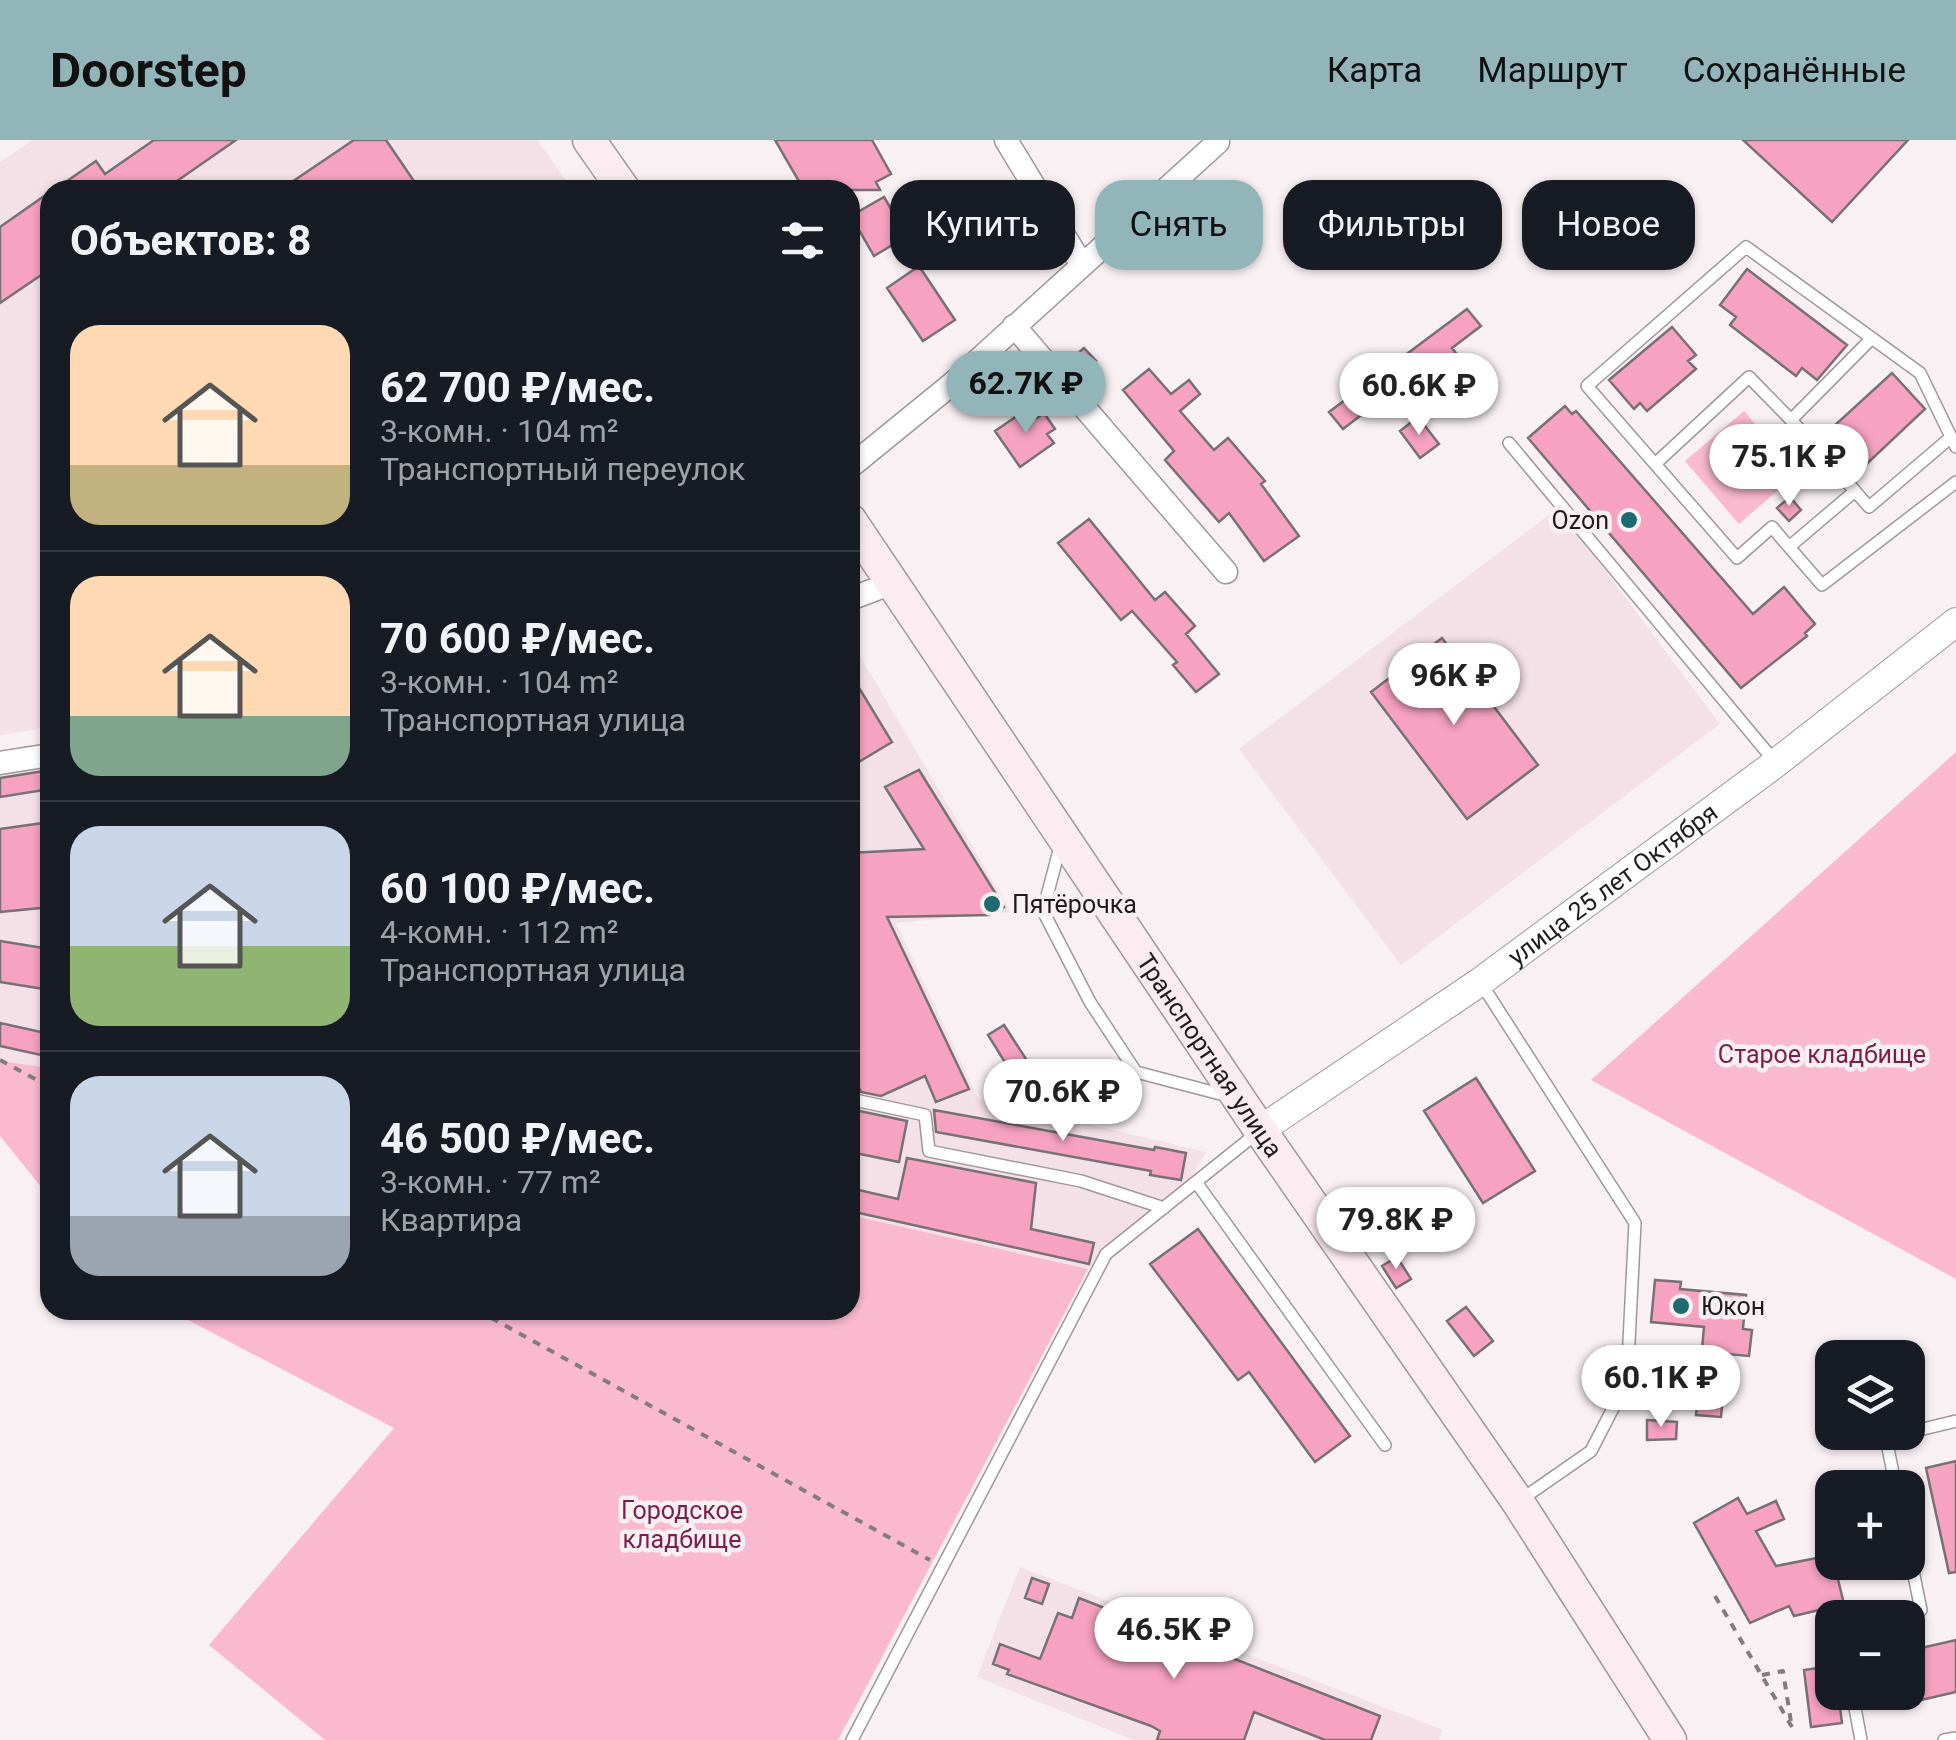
<!DOCTYPE html>
<html lang="ru">
<meta charset="utf-8">
<style>
body{margin:0;font-family:Roboto,sans-serif;background:#20242c;color:#f1f3f6;height:100vh;display:flex;flex-direction:column;font-size:38px;white-space:nowrap}
*{box-sizing:border-box;margin:0}
p{font-size:32px;color:#9ea1a6}
.icon{flex:none;width:55px;height:55px;fill:none;stroke:currentColor;stroke-width:2;stroke-linecap:round;stroke-linejoin:round}
.map{position:relative;flex:1;overflow:hidden}
.side{position:absolute;left:40px;top:40px;width:820px;height:1140px;display:flex;flex-direction:column;background:#171b24;border-radius:30px;box-shadow:0 2px 8px #0004}
.side>*{flex:none}
.guide{position:absolute;left:890px;top:40px;width:915px;height:90px;display:flex;gap:20px}
.tools{position:absolute;left:1815px;top:1200px;display:grid;gap:20px}
.tools a{display:grid;place-items:center;width:110px;height:110px;border-radius:20px;background:#171b24;box-shadow:0 2px 8px #0004;font-size:50px}
.price{position:absolute;translate:-50% -85px;padding:0 22px;border-radius:35px;background:#fff;color:#222;font-size:32px;line-height:65px;filter:drop-shadow(0 2px 5px #0008)}
.price::after{content:'';position:absolute;left:50%;top:60px;width:30px;height:22px;margin-left:-15px;background:inherit;clip-path:polygon(0 0,100% 0,50% 100%)}
.price.selected{background:#92b5ba;color:#111}
ul{padding:0;list-style:none}
li{display:flex;align-items:center;gap:30px;height:250px;padding:0 30px}
li+li{border-top:2px solid #363941}
li span{display:grid;place-items:center;flex:none;width:280px;height:200px;border-radius:30px;color:#555}
li>.icon{margin-inline-start:auto}
span .icon{width:120px;height:120px;fill:#fffc;stroke-width:1}
li b{font-size:42px}
h2{display:flex;justify-content:space-between;align-items:center;height:120px;padding:0 30px;font-size:42px}
.tag{padding:0 35px;border-radius:30px;background:#171b24;box-shadow:0 2px 8px #0004;font-size:35px;line-height:90px}
.tag.selected{background:#92b5ba;color:#111}
header{display:flex;align-items:center;gap:60px;box-sizing:border-box;height:140px;padding:0 50px;background:#92b5ba;color:#111}
header strong{font-size:48px}
nav{display:flex;gap:55px;margin-inline-start:auto;font-size:35px}
.map>svg:first-child{display:block}
.built{fill:#f3e1e7}
.green{fill:#fab9cf}
.building{fill:#f6a2c0;stroke:#787173;stroke-width:2.5}
.lines{fill:none;stroke-linecap:round;stroke-linejoin:round}
.service-casing{stroke:#9f9799;stroke-width:14}
.minor-casing{stroke:#9f9799;stroke-width:25}
.tertiary-casing{stroke:#9f9799;stroke-width:30}
.secondary-casing{stroke:#9f9799;stroke-width:35}
.path{stroke:#837c7e;stroke-width:4;stroke-dasharray:8 8;stroke-linecap:butt}
.service{stroke:#fff;stroke-width:11}
.minor{stroke:#fff;stroke-width:22}
.tertiary{stroke:#fff;stroke-width:28}
.secondary{stroke:#fbecf1;stroke-width:32}
.poi-dot{fill:#1e6a71;stroke:#f9f0f3;stroke-width:4}
.labels{text-anchor:middle;stroke-width:9;stroke-linejoin:round;paint-order:stroke}
.poi-label{font-size:25px;fill:#1f1b1c;stroke:#f9f0f3;text-anchor:start}
.street-label{font-size:25px;fill:#1f1b1c;stroke:#f9f0f3}
.park-label{font-size:25px;fill:#7c1d4a;stroke:#f9f0f3}
</style>
<header>
<strong>Doorstep</strong>
<nav><a>Карта</a><a>Маршрут</a><a>Сохранённые</a></nav>
</header>
<div class="map">
<svg width="1956" height="1600" viewBox="0 0 1956 1600">
<rect width="100%" height="100%" fill="#f9f0f3"/>
<path class="built" d="M 33,0 L 537,0 L 573,50 L 50,50 L 50,587 L 0,595 L 0,22 Z
M 1558,368 L 1720,584 L 1401,825 L 1239,609 Z
M 850,499 L 1011,772 L 896,783 L 978,958 L 1206,1012 L 1191,1039 L 1088,1129 L 850,1075 Z
M 50,616 L 50,928 L 0,921 L 0,622 Z
M 1020,1427 L 1443,1590 L 1438,1600 L 1134,1600 L 977,1537 Z"/>
<path class="green" d="M 1744,271 L 1798,333 L 1739,384 L 1685,321 Z
M 1956,612 L 1956,1139 L 1591,940 Z
M 0,921 L 50,928 L 50,1058 L 0,996 Z
M 850,1075 L 1088,1129 L 838,1600 L 325,1600 L 209,1505 L 394,1288 L 169,1170 L 850,1170 Z"/>
<path class="building" d="M 154,0 L 236,0 L 164,50 L 54,50 L 96,21 L 105,34 Z
M 354,0 L 386,0 L 420,50 L 280,50 Z
M 775,0 L 872,0 L 891,34 L 876,42 L 880,50 L 804,50 Z
M 1743,0 L 1908,0 L 1832,82 Z
M 50,52 L 50,129 L 0,163 L 0,87 Z
M 884,57 L 907,96 L 874,116 L 851,76 Z
M 919,126 L 955,180 L 923,201 L 887,148 Z
M 1747,129 L 1847,205 L 1817,240 L 1802,228 L 1796,236 L 1730,185 L 1736,177 L 1720,165 Z
M 1467,169 L 1481,186 L 1452,208 L 1466,226 L 1448,240 L 1433,220 L 1343,289 L 1329,272 Z
M 1672,187 L 1696,215 L 1688,221 L 1696,229 L 1647,271 L 1640,263 L 1634,269 L 1609,240 Z
M 1084,208 L 1096,221 L 1083,232 L 1072,218 Z
M 1149,229 L 1171,254 L 1189,240 L 1200,254 L 1180,271 L 1214,310 L 1228,298 L 1265,341 L 1261,344 L 1299,396 L 1264,421 L 1229,373 L 1219,382 L 1165,320 L 1174,311 L 1123,250 Z
M 1892,233 L 1925,269 L 1856,334 L 1822,297 Z
M 1565,266 L 1572,274 L 1576,271 L 1753,474 L 1784,447 L 1815,484 L 1805,493 L 1807,496 L 1741,548 L 1528,298 Z
M 1030,267 L 1037,278 L 1044,273 L 1055,289 L 1047,294 L 1054,303 L 1020,327 L 995,291 Z
M 1418,277 L 1439,304 L 1420,318 L 1400,291 Z
M 1790,357 L 1801,370 L 1789,381 L 1777,368 Z
M 1089,379 L 1155,460 L 1165,452 L 1195,486 L 1186,494 L 1219,534 L 1196,552 L 1173,525 L 1177,522 L 1132,471 L 1121,480 L 1058,403 Z
M 1442,498 L 1538,625 L 1467,679 L 1371,552 Z
M 850,533 L 892,602 L 857,623 L 850,611 Z
M 50,630 L 50,649 L 0,657 L 0,638 Z
M 919,630 L 1004,767 L 990,775 L 887,777 L 969,949 L 936,962 L 925,936 L 881,956 L 861,952 L 850,927 L 850,713 L 924,709 L 885,647 Z
M 50,682 L 50,767 L 0,772 L 0,689 Z
M 0,801 L 50,809 L 50,850 L 0,842 Z
M 0,883 L 50,894 L 50,917 L 0,906 Z
M 1004,885 L 1028,922 L 1011,932 L 988,895 Z
M 1476,938 L 1535,1031 L 1483,1063 L 1424,971 Z
M 850,969 L 907,981 L 899,1022 L 850,1012 Z
M 934,970 L 1154,1010 L 1155,1007 L 1186,1013 L 1181,1040 L 1150,1035 L 1151,1031 L 936,992 Z
M 907,1018 L 1036,1043 L 1031,1089 L 1094,1103 L 1089,1124 L 850,1071 L 850,1048 L 898,1059 Z
M 1198,1089 L 1350,1296 L 1315,1322 L 1249,1232 L 1238,1240 L 1150,1124 Z
M 1397,1117 L 1411,1139 L 1396,1148 L 1382,1126 Z
M 1655,1140 L 1681,1142 L 1680,1149 L 1746,1155 L 1743,1189 L 1752,1190 L 1749,1216 L 1727,1214 L 1721,1277 L 1696,1275 L 1704,1187 L 1651,1182 Z
M 1466,1167 L 1493,1201 L 1474,1216 L 1447,1181 Z
M 1647,1280 L 1677,1282 L 1676,1299 L 1647,1300 Z
M 1956,1321 L 1956,1432 L 1949,1433 L 1926,1328 Z
M 1738,1358 L 1747,1374 L 1776,1361 L 1784,1379 L 1756,1391 L 1776,1426 L 1832,1415 L 1844,1464 L 1794,1476 L 1789,1466 L 1750,1483 L 1694,1383 Z
M 1032,1438 L 1049,1444 L 1042,1464 L 1025,1458 Z
M 1079,1458 L 1380,1576 L 1371,1600 L 1325,1600 L 1254,1572 L 1244,1600 L 1157,1600 L 1160,1591 L 1151,1586 L 1007,1534 L 1009,1530 L 993,1524 L 1000,1504 L 1040,1519 L 1058,1473 L 1072,1478 Z
M 1956,1500 L 1956,1552 L 1908,1563 L 1908,1511 Z
M 1832,1526 L 1832,1552 L 1838,1552 L 1842,1583 L 1811,1587 L 1804,1530 Z"/>
<g class="lines">
<defs>
<path id="service" d="M 1791,280 L 1855,351
M 1950,298 L 1869,367 L 1855,351 L 1789,407 L 1772,387 L 1737,418 L 1587,246 L 1746,107 L 1920,233 L 1956,307
M 1509,303 L 1776,623
M 1655,324 L 1749,237 L 1791,280 L 1872,198
M 1789,407 L 1822,445 L 1956,342
M 1061,703 L 1043,771 L 1090,862 L 1136,932 L 1228,956
M 1481,843 L 1635,1083 L 1627,1241 L 1591,1311 L 1522,1359
M 850,959 L 925,975 L 929,1011 L 1081,1041 L 1164,1068
M 1196,1042 L 1385,1305
M 1896,1348 L 1886,1298 L 1956,1281
M 1890,1478 L 1921,1470 L 1908,1406
M 1852,1552 L 1861,1600
M 852,1600 L 1106,1114 L 1257,993
M 1944,1600 L 1956,1598"/>
<path id="minor" d="M 1006,0 L 1082,125
M 1014,186 L 1226,432
M 850,327 L 953,243 L 1218,2 L 1217,0
M 850,459 L 892,443
M 0,623 L 50,615"/>
<g id="tertiary">
<path id="s1" d="M 1260,990 L 1480,842 L 1776,623 L 1956,482"/>
</g>
<g id="secondary">
<path d="M 589,0 L 624,50"/>
<path id="s2" d="M 850,380 L 1260,990 L 1518,1362 L 1670,1600"/>
</g>
</defs>
<use href="#service" class="service-casing"/>
<use href="#minor" class="minor-casing"/>
<use href="#tertiary" class="tertiary-casing"/>
<use href="#secondary" class="secondary-casing"/>
<path class="path" d="M 0,920 L 50,947
M 477,1170 L 930,1420
M 1715,1456 L 1792,1587
M 1762,1535 L 1783,1531 L 1791,1582"/>
<use href="#service" class="service"/>
<use href="#minor" class="minor"/>
<use href="#tertiary" class="tertiary"/>
<use href="#secondary" class="secondary"/>
</g>
<g class="poi-dot">
<circle cx="1629" cy="380" r="10"/>
<circle cx="992" cy="764" r="10"/>
<circle cx="1681" cy="1166" r="10"/>
</g>
<g class="labels">
<g class="poi-label">
<text x="1609" y="389" text-anchor="end">Ozon</text>
<text x="1012" y="773">Пятёрочка</text>
<text x="1701" y="1175">Юкон</text>
</g>
<g class="street-label">
<text dy="9" stroke="none"><textPath href="#s1" startOffset="430">улица 25 лет Октября</textPath></text>
<text dy="9" stroke="none"><textPath href="#s2" startOffset="645">Транспортная улица</textPath></text>
</g>
<g class="park-label">
<text x="1822" y="923">Старое кладбище</text>
<text x="682" y="1379">Городское<tspan x="682" dy="29">кладбище</tspan></text>
</g>
</g>
</svg>
<div class="tools">
<a><svg class="icon" aria-label="layers" viewBox="0 0 24 24"><path d="M12 4l9 5-9 5-9-5zM3 14l9 5 9-5"/></svg></a>
<a>+</a>
<a>−</a>
</div>
<b class="price selected" style="left:1026px;top:296px">62.7K ₽</b>
<b class="price" style="left:1419px;top:298px">60.6K ₽</b>
<b class="price" style="left:1789px;top:369px">75.1K ₽</b>
<b class="price" style="left:1454px;top:588px">96K ₽</b>
<b class="price" style="left:1063px;top:1004px">70.6K ₽</b>
<b class="price" style="left:1396px;top:1132px">79.8K ₽</b>
<b class="price" style="left:1661px;top:1290px">60.1K ₽</b>
<b class="price" style="left:1174px;top:1542px">46.5K ₽</b>
<div class="guide">
<a class="tag">Купить</a>
<a class="tag selected">Снять</a>
<a class="tag">Фильтры</a>
<a class="tag">Новое</a>
</div>
<section class="side">
<h2>Объектов: 8<svg class="icon" aria-label="filters" viewBox="0 0 24 24"><path d="M4 7h16M4 17h16"/><circle cx="9" cy="7" r="2"/><circle cx="15" cy="17" r="2"/></svg></h2>
<ul>
<li><span style="background:linear-gradient(#ffd9b3 70%,#c2b280 0)"><svg class="icon" aria-label="home" viewBox="0 0 24 24"><path d="M3 11l9-7 9 7M6 9v11h12V9"/></svg></span><div><b>62 700 ₽/мес.</b><p>3-комн. · 104 m²</p><p>Транспортный переулок</p></div></li>
<li><span style="background:linear-gradient(#ffd9b3 70%,#7fa58c 0)"><svg class="icon" aria-label="home" viewBox="0 0 24 24"><path d="M3 11l9-7 9 7M6 9v11h12V9"/></svg></span><div><b>70 600 ₽/мес.</b><p>3-комн. · 104 m²</p><p>Транспортная улица</p></div></li>
<li><span style="background:linear-gradient(#c9d6e8 60%,#8fb573 0)"><svg class="icon" aria-label="home" viewBox="0 0 24 24"><path d="M3 11l9-7 9 7M6 9v11h12V9"/></svg></span><div><b>60 100 ₽/мес.</b><p>4-комн. · 112 m²</p><p>Транспортная улица</p></div></li>
<li><span style="background:linear-gradient(#c9d6e8 70%,#9aa5b1 0)"><svg class="icon" aria-label="home" viewBox="0 0 24 24"><path d="M3 11l9-7 9 7M6 9v11h12V9"/></svg></span><div><b>46 500 ₽/мес.</b><p>3-комн. · 77 m²</p><p>Квартира</p></div></li>
</ul>
</section>
</div>
